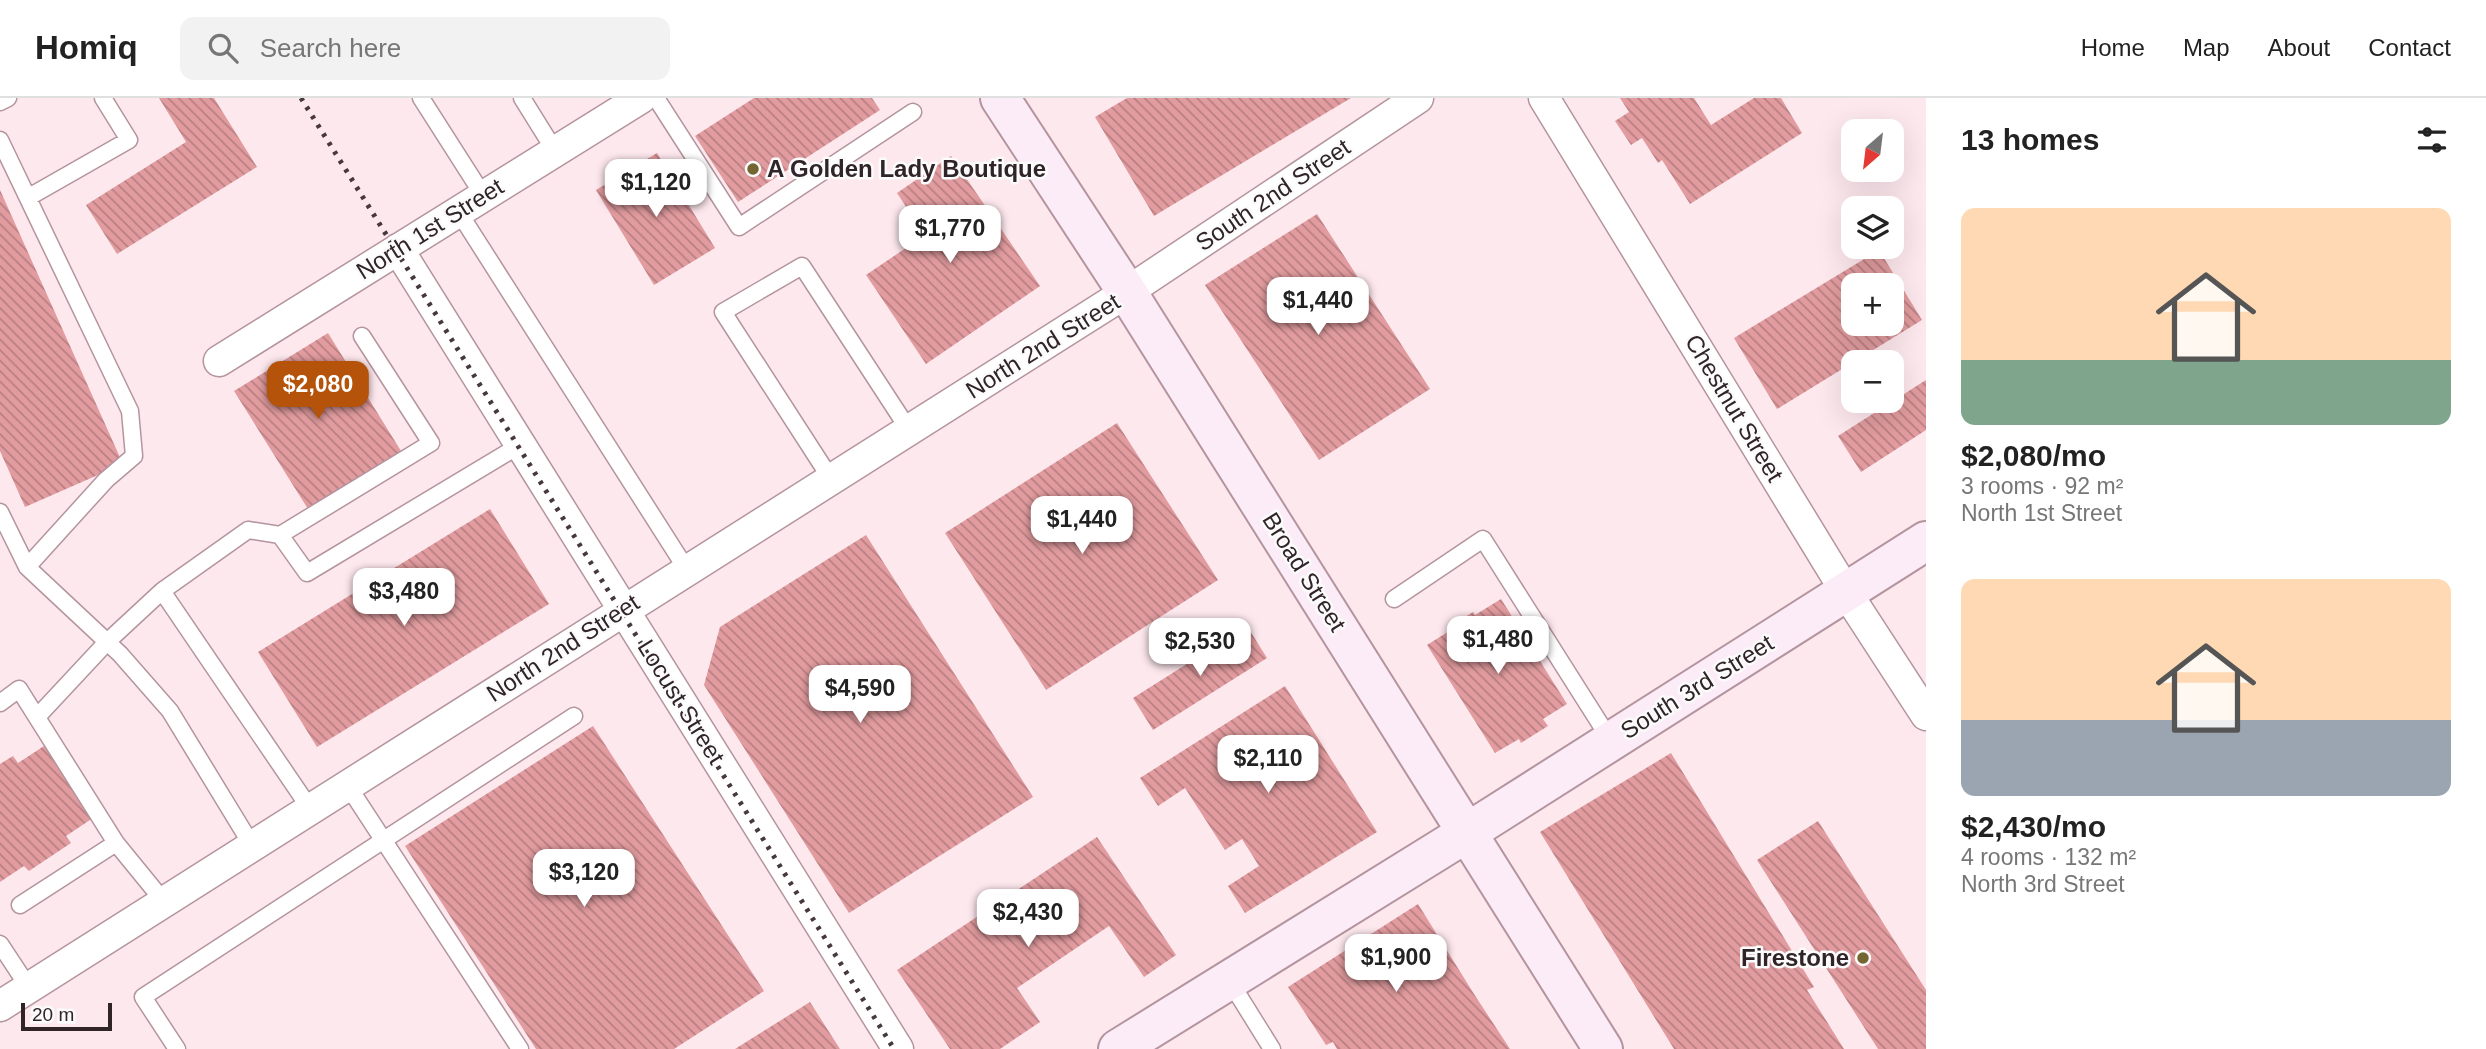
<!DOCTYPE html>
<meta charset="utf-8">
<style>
body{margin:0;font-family:Helvetica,sans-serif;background:#f2f2f2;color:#222;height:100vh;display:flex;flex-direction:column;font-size:26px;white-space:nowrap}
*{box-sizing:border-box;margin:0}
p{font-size:23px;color:#767676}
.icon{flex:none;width:38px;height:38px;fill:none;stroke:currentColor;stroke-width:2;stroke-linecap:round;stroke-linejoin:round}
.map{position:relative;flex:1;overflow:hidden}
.details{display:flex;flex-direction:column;background:#fff;width:560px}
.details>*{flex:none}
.needle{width:46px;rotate:208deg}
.controls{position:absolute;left:1841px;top:21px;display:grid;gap:14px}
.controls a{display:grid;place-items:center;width:63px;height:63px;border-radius:14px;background:#fff;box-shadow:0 7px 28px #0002;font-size:35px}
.scale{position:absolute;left:21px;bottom:18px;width:91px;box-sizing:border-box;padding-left:7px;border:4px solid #302428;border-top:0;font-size:19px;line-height:24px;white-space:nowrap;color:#302428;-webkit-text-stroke:5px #fbfbfb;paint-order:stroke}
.price{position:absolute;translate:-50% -60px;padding:0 16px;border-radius:14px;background:#fff;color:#222;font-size:23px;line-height:46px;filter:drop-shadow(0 2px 4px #0008)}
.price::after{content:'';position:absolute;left:50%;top:42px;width:21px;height:16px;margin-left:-10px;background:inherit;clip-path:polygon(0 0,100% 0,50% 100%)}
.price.on{background:#b45309;color:#fff}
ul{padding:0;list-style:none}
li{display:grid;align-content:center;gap:14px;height:371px;padding:0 35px}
li span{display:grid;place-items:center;height:217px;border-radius:14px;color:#555}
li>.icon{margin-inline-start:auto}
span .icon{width:126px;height:126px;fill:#fffc;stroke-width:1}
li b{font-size:30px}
h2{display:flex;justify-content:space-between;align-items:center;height:84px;padding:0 35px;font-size:30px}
header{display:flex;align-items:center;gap:42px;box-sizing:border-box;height:98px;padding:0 35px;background:#fff;border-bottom:2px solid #e0e0e0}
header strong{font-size:33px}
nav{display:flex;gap:38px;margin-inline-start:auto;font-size:24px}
.search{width:490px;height:63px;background:#f2f2f2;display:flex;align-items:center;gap:18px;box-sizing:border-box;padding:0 24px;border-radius:14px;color:#767676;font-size:26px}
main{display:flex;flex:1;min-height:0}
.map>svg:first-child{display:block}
.building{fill:url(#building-back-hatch);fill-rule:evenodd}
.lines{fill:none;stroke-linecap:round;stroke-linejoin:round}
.lane-casing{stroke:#b4949e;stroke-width:19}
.street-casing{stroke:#b4949e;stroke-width:33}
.secondary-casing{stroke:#b4949e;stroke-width:42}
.lane{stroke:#fff;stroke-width:16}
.street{stroke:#fff;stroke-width:30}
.secondary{stroke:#fbecf7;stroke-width:38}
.rail{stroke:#46393d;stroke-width:5;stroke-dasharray:3.5 7;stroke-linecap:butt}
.poi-dot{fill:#736633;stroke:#fbfbfb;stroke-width:2.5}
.labels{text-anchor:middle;stroke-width:5;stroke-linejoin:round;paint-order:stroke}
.poi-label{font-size:24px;font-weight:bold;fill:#302428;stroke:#fbfbfb;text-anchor:start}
.street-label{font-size:24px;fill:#302428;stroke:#fbfbfb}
</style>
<header>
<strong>Homiq</strong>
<div class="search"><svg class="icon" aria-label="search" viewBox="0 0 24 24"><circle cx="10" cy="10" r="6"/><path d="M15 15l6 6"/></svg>Search here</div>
<nav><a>Home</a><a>Map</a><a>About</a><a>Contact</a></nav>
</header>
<main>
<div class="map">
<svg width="1926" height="951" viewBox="0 0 1926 951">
<defs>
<pattern id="building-back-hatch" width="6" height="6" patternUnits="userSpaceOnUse" patternTransform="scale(1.75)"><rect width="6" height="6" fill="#e29c9f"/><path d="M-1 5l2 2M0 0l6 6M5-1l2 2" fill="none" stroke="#b87f82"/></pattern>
</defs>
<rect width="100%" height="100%" fill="#fde8ee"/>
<path class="building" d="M 159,0 L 214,0 L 257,69 L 117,156 L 86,107 L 186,44 Z
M 754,0 L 872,0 L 880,12 L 738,104 L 695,38 Z
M 1127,0 L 1351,0 L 1154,118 L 1095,19 Z
M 1620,0 L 1694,0 L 1711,27 L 1754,0 L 1781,0 L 1802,35 L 1690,106 L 1662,62 L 1658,65 L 1642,40 L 1631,47 L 1615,23 L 1629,14 Z
M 657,55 L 715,150 L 654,187 L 596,92 Z
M 951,58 L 1040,188 L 926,266 L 866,177 L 925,137 L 897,95 Z
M 0,92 L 123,366 L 25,409 L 0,353 Z
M 1317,116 L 1430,291 L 1319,362 L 1205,187 Z
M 1879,152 L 1922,222 L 1777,311 L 1734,240 ZM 1853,187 L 1892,187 L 1892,226 L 1853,226 Z
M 328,235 L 401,353 L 308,411 L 234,293 Z
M 1926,282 L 1926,332 L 1861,374 L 1838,338 Z
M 1117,325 L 1218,482 L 1046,592 L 945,435 Z
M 490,411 L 549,506 L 317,649 L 258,554 Z
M 866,437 L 1033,699 L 849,815 L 704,587 L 720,529 Z
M 1501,501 L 1567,606 L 1543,621 L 1548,628 L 1521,645 L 1519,641 L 1495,655 L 1427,547 L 1454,530 L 1452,527 L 1473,514 L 1475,517 Z
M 1247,528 L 1267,560 L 1153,632 L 1133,600 Z
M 1285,588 L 1377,734 L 1245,815 L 1228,788 L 1259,768 L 1242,741 L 1225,752 L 1185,690 L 1158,708 L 1140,680 Z
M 593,628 L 764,893 L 674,951 L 536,951 L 405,748 Z
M 44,648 L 93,720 L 66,738 L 71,745 L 29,773 L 24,768 L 0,784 L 0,666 L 13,658 L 18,665 Z
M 1671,655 L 1814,889 L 1807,892 L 1844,951 L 1674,951 L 1540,734 Z
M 1818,723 L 1926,892 L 1926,951 L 1878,951 L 1757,762 Z
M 1097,739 L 1176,857 L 1144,879 L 1109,828 L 1017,890 L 1040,924 L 1000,951 L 950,951 L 897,872 Z
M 1418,806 L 1474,896 L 1510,951 L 1337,951 L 1333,944 L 1326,947 L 1288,889 Z
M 810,904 L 840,951 L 735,951 Z"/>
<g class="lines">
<defs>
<path id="lane" d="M 421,0 L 483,97
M 522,0 L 555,53
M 656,0 L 739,129 L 913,14
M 0,4 L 8,0
M 0,42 L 130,313 L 134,358 L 106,382 L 27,469
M 29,99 L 129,42 L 103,0
M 458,113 L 687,472
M 831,381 L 723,214 L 802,168 L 909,332
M 0,414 L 27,469 L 120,556 L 170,613 L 253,749
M 280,437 L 307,475 L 520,347
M 162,493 L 248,432 L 280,437 L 431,345 L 362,238
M 1394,501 L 1483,441 L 1611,643
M 0,605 L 19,591 L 116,745 L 20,807
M 37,619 L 107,544 L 162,493 L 311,712
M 348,688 L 520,951
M 116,745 L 165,805
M 0,846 L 29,890
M 1229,882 L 1272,951
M 177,951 L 143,899 L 574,618"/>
<path id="street" d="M 1544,0 L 1846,494 L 1926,617
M 398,151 L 898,951
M 219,263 L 641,0
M 0,908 L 1127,194 L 1418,0"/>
<path id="secondary" d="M 1000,0 L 1127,194 L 1603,951
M 1118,951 L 1468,734 L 1926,443"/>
</defs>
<use href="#lane" class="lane-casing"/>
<use href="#street" class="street-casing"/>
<use href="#secondary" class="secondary-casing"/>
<use href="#lane" class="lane"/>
<use href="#street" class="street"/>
<use href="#secondary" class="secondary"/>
<path class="rail" d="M 301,0 L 894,951"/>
</g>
<g class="poi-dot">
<circle cx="753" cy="71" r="7"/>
<circle cx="1863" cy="860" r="7"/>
</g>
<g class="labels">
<g class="poi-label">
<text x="767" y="79">A Golden Lady Boutique</text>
<text x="1849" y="868" text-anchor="end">Firestone</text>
</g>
<g class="street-label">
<text transform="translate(1273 97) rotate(-34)" y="8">South 2nd Street</text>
<text transform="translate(430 131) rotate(-32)" y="8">North 1st Street</text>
<text transform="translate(1043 248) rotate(-32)" y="8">North 2nd Street</text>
<text transform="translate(1734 310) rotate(59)" y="8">Chestnut Street</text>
<text transform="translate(1304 474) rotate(58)" y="8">Broad Street</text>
<text transform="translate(563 550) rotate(-33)" y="8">North 2nd Street</text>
<text transform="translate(1697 589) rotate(-32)" y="8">South 3rd Street</text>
<text transform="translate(681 604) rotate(58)" y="8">Locust Street</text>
</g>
</g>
</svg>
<div class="controls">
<a><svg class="needle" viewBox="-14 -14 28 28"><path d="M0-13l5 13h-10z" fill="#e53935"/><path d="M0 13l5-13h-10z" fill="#767676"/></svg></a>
<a><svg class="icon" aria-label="layers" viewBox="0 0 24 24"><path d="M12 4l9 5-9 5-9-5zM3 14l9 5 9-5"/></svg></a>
<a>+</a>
<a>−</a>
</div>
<div class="scale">20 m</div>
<b class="price" style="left:656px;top:121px">$1,120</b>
<b class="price" style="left:950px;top:167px">$1,770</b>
<b class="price" style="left:1318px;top:239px">$1,440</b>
<b class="price on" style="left:318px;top:323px">$2,080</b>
<b class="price" style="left:1082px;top:458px">$1,440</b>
<b class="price" style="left:404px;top:530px">$3,480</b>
<b class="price" style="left:1498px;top:578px">$1,480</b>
<b class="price" style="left:1200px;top:580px">$2,530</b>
<b class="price" style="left:860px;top:627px">$4,590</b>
<b class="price" style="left:1268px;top:697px">$2,110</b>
<b class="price" style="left:584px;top:811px">$3,120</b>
<b class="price" style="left:1028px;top:851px">$2,430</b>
<b class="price" style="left:1396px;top:896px">$1,900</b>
</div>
<section class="details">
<h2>13 homes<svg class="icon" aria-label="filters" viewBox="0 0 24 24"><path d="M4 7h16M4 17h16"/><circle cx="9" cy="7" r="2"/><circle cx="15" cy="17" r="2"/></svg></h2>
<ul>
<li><span style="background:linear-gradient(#ffd9b3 70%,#7fa58c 0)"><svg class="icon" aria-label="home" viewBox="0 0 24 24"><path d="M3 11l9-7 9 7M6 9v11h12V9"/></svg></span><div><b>$2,080/mo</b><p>3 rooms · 92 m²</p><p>North 1st Street</p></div></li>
<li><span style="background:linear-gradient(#ffd9b3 65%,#9aa5b1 0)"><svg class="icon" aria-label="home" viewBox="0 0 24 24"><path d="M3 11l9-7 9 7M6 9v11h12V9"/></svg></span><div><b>$2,430/mo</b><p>4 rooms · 132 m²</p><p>North 3rd Street</p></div></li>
</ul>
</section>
</main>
